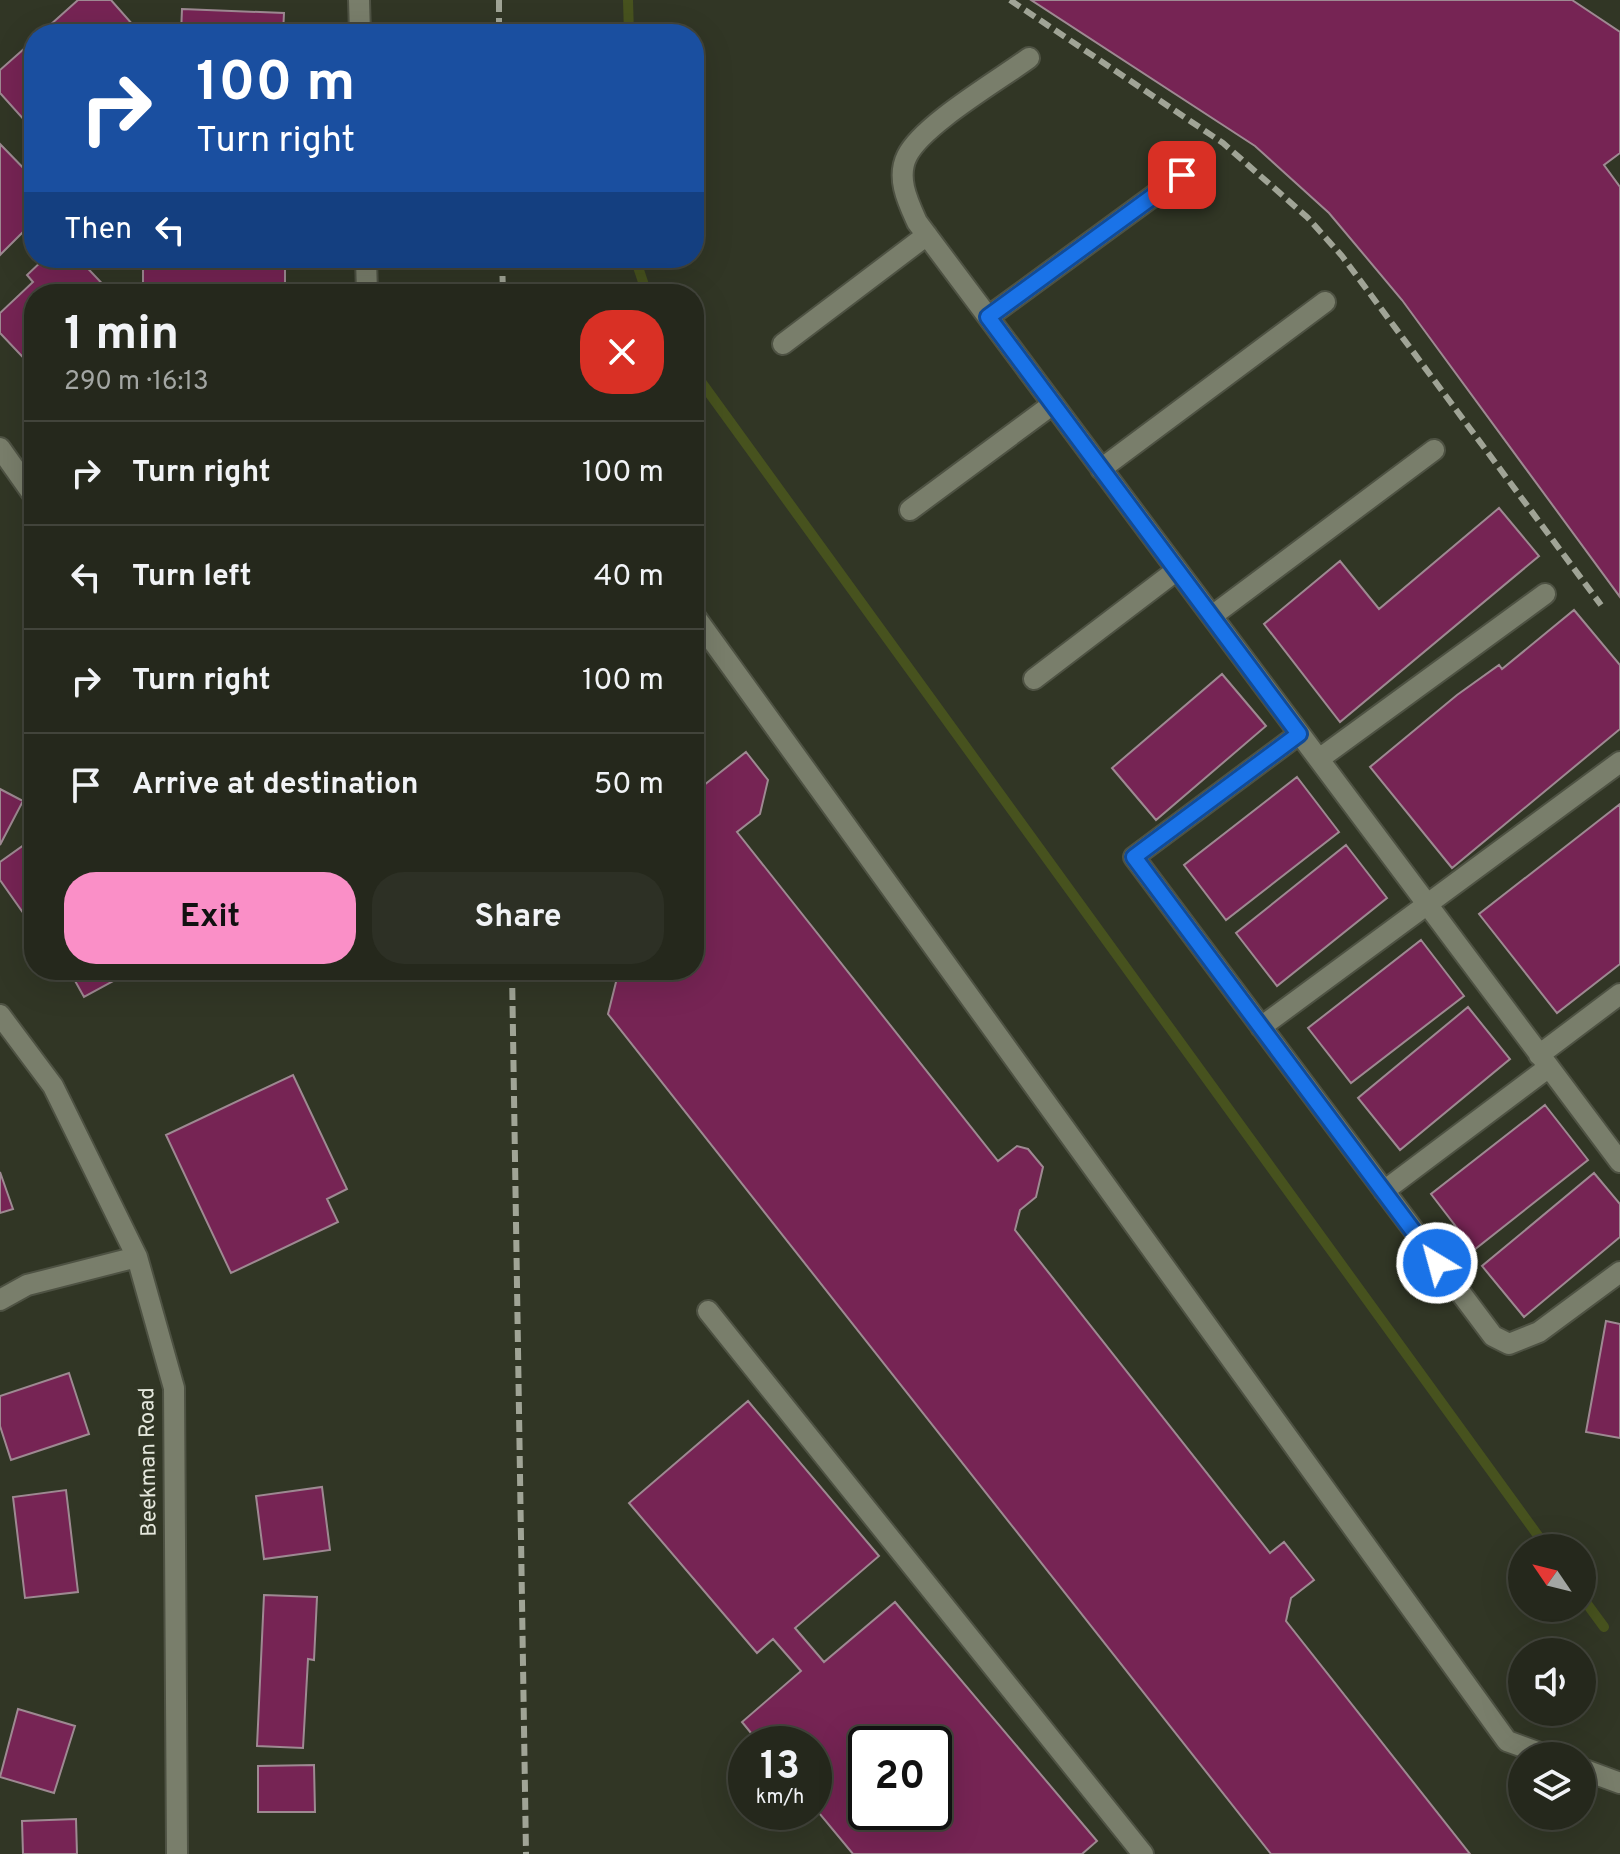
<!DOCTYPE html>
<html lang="en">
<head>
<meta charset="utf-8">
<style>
  :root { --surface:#25281c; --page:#2d3025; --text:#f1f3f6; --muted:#a3a6a3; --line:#42443b; --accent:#fa8fc7 }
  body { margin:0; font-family:Overpass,sans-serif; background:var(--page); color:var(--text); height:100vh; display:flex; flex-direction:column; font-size:30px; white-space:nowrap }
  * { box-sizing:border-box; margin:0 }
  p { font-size:26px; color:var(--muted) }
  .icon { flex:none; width:44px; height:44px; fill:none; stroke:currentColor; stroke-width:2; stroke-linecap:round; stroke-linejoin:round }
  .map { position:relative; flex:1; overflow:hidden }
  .side { position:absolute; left:24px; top:284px; width:680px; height:696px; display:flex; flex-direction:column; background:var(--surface); border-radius:32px; box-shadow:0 8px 32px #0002,0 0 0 2px var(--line) }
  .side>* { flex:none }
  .banner { position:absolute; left:24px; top:24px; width:680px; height:244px; border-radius:32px; box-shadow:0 8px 32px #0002,0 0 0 2px var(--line); background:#1a4fa0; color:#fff; overflow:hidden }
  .needle { width:52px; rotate:305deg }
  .fabs { position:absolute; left:1508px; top:1534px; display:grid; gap:16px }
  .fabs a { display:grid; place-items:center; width:88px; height:88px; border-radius:50%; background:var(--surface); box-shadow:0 8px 32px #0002,0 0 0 2px var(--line); font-size:40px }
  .speed { position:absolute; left:728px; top:1726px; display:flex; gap:16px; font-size:40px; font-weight:700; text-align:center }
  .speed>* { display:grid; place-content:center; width:104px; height:104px; border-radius:50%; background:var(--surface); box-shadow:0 8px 32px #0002,0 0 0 2px var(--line); line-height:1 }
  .speed small { font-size:20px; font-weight:400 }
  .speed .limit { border:4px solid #111; border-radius:12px; background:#fff; color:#111 }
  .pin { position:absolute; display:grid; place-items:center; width:68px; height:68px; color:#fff; margin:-34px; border-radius:16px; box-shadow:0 4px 12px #0006 }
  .me { position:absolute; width:88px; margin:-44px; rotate:323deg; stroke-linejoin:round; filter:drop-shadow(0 0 6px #0008) }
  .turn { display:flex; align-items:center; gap:28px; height:168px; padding:0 40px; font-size:36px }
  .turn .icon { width:104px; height:104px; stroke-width:2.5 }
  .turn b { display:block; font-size:56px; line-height:68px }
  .then { display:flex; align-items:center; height:76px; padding:0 40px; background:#0003; gap:16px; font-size:30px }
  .round { display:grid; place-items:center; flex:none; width:84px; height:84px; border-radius:32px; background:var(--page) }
  .headline { display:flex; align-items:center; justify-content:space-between; height:136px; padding:0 40px }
  h1 { font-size:48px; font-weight:700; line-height:60px }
  .primary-button { display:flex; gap:16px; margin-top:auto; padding:16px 40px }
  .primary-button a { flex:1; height:92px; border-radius:32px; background:var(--accent); color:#111; font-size:32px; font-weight:700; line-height:92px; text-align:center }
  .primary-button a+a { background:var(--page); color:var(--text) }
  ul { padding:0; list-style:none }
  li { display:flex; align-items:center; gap:24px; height:104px; padding:0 40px; border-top:2px solid var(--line) }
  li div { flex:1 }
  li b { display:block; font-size:30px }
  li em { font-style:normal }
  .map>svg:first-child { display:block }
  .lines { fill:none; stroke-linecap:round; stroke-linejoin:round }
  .stream { stroke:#47521e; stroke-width:10 }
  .building { fill:#762454; stroke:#9e8992; stroke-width:2; fill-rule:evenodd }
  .minor-casing { stroke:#4e5243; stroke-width:24 }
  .minor { stroke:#797e6b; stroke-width:20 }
  .rail { stroke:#a0a496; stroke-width:6; stroke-dasharray:12 6; stroke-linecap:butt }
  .route-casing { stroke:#114b97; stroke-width:20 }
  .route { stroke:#1a73e8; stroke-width:14 }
  .labels { text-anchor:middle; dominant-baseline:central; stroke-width:8; stroke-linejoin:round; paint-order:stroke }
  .street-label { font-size:22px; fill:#e4e7dc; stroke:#313625 }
</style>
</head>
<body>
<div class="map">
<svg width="1620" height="1854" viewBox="0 0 1620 1854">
  <rect width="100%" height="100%" fill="#313625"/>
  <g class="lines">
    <path class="stream" d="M 628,0 L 629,34
      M 635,258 L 647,294
      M 694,372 L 1547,1548
      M 1582,1597 L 1604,1627"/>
  </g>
  <path class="building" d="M 78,0 L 111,0 L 141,34 L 40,34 Z
    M 1031,0 L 1572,0 L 1620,32 L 1620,153 L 1604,165 L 1620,187 L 1620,597 L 1402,300 L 1329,213 L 1255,146 Z
    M 182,9 L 284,13 L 283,34 L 181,34 Z
    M 34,40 L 34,131 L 0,93 L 0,70 Z
    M 0,144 L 34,179 L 34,221 L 0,255 Z
    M 45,258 L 78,258 L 112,294 L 34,294 L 34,369 L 0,333 L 0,313 L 33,282 L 27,275 Z
    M 143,258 L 285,258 L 285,294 L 143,294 Z
    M 1499,508 L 1539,556 L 1340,722 L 1264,624 L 1340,561 L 1379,609 Z
    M 1574,610 L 1620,665 L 1620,729 L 1452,868 L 1370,767 L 1457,695 L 1499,665 L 1502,669 Z
    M 1222,674 L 1266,726 L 1156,820 L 1112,768 Z
    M 746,752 L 768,780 L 760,814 L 737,832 L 998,1161 L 1017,1146 L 1028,1149 L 1043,1167 L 1036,1197 L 1020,1210 L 1015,1230 L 1270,1553 L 1284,1542 L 1314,1580 L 1291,1598 L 1286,1621 L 1470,1854 L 1271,1854 L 608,1014 L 619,970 L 694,970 L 694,793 Z
    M 1297,777 L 1339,832 L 1226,920 L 1184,865 Z
    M 0,789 L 23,801 L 0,845 Z
    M 1620,804 L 1620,964 L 1557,1013 L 1479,914 Z
    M 31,840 L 34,844 L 31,924 L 0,880 L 0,862 Z
    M 1346,845 L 1387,898 L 1277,986 L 1236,933 Z
    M 1421,940 L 1464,996 L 1351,1083 L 1308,1028 Z
    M 69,970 L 114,970 L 119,978 L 84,997 Z
    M 1468,1007 L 1510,1059 L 1400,1150 L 1358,1098 Z
    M 293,1075 L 347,1189 L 327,1199 L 338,1222 L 231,1273 L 166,1135 Z
    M 1545,1105 L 1588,1160 L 1474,1250 L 1431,1194 Z
    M 0,1172 L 13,1209 L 0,1213 Z
    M 1594,1173 L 1620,1204 L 1620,1237 L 1524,1317 L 1482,1266 Z
    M 1606,1321 L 1620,1324 L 1620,1438 L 1586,1432 Z
    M 69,1373 L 89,1434 L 11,1460 L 0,1426 L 0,1396 Z
    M 748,1401 L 879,1556 L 795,1628 L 824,1662 L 895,1602 L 1097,1841 L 1082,1854 L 853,1854 L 814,1807 L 814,1744 L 760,1744 L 742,1722 L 801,1671 L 773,1639 L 757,1653 L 629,1503 ZM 866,1744 L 934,1744 L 934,1812 L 866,1812 Z
    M 322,1487 L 330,1550 L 264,1559 L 256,1496 Z
    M 66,1490 L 78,1592 L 25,1598 L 13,1497 Z
    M 264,1595 L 317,1597 L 314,1660 L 308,1659 L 303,1748 L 257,1746 Z
    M 18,1709 L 75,1726 L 54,1793 L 0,1777 Z
    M 314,1765 L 315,1812 L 258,1812 L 258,1766 Z
    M 76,1819 L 77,1854 L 23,1854 L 22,1821 Z"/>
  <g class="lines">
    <g class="minor-casing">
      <path id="minor" d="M 359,0 L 360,34
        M 1029,58 C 999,80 922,125 907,156 C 896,178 908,202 917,222 L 1620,1162
        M 366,258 L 367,294
        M 988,317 L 1182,175
        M 783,344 L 927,235
        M 0,448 L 34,496
        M 1101,469 L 1325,302
        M 910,510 L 1053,404
        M 694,615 L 1507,1741 L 1548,1756
        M 1212,616 L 1434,450
        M 1034,679 L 1177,570
        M 1299,734 L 1134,857 L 1493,1336 L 1509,1344 L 1539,1332 L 1620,1272
        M 1319,759 L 1545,594
        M 0,1015 L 53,1086 L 137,1257 L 174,1388 L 177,1854
        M 1261,1027 L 1620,762
        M 1539,1055 L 1620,994
        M 1384,1191 L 1549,1067
        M 0,1300 L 27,1285 L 137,1257
        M 708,1311 L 1143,1854
        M 1582,1769 L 1620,1783"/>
    </g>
    <use href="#minor" class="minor"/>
    <path class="rail" d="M 499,0 L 499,34
      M 1010,0 L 1223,143 L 1307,217 L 1342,256 L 1601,605
      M 502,258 L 503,294
      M 512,970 L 526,1854"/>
  </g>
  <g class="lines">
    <g class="route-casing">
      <path id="route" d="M 1182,175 L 988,317 L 1299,734 L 1134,857 L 1437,1263"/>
    </g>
    <use href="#route" class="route"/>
  </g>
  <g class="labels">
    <g class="street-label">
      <text transform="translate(149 1462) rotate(-91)">Beekman Road</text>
    </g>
  </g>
</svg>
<div class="fabs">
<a><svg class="needle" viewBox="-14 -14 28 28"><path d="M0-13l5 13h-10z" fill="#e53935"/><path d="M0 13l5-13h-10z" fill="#a3a6a3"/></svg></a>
<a><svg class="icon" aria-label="sound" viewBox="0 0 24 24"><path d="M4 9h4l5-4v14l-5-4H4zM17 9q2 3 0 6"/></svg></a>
<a><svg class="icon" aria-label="layers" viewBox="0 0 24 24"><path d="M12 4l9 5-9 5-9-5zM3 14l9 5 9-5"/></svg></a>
</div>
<div class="speed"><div>13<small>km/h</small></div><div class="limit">20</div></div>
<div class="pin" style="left:1182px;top:175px;background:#d93025"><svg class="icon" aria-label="arrive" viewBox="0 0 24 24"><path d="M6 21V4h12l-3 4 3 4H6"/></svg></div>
<svg class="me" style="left:1437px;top:1263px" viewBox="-20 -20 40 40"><circle r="17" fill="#1a73e8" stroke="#fff" stroke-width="3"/><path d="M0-11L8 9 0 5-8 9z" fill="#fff"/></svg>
<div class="banner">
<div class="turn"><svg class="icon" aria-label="right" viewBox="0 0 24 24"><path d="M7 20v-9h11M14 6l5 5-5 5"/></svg><div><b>100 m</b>Turn right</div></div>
<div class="then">Then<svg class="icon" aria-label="left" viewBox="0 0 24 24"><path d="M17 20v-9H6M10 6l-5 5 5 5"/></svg></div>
</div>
<section class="side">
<div class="headline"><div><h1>1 min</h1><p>290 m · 16:13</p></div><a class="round" style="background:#d93025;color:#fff"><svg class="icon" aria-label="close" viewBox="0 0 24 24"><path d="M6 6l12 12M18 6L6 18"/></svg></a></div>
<ul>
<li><svg class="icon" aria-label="right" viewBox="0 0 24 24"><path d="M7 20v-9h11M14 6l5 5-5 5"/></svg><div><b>Turn right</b></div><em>100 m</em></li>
<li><svg class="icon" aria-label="left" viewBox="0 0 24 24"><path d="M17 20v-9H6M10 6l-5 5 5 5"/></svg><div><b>Turn left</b></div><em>40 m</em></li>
<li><svg class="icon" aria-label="right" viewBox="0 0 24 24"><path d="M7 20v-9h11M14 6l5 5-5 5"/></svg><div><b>Turn right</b></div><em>100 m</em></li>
<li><svg class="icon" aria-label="arrive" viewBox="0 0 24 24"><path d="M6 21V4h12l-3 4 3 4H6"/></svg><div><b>Arrive at destination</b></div><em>50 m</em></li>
</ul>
<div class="primary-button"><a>Exit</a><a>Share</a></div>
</section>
</div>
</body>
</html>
